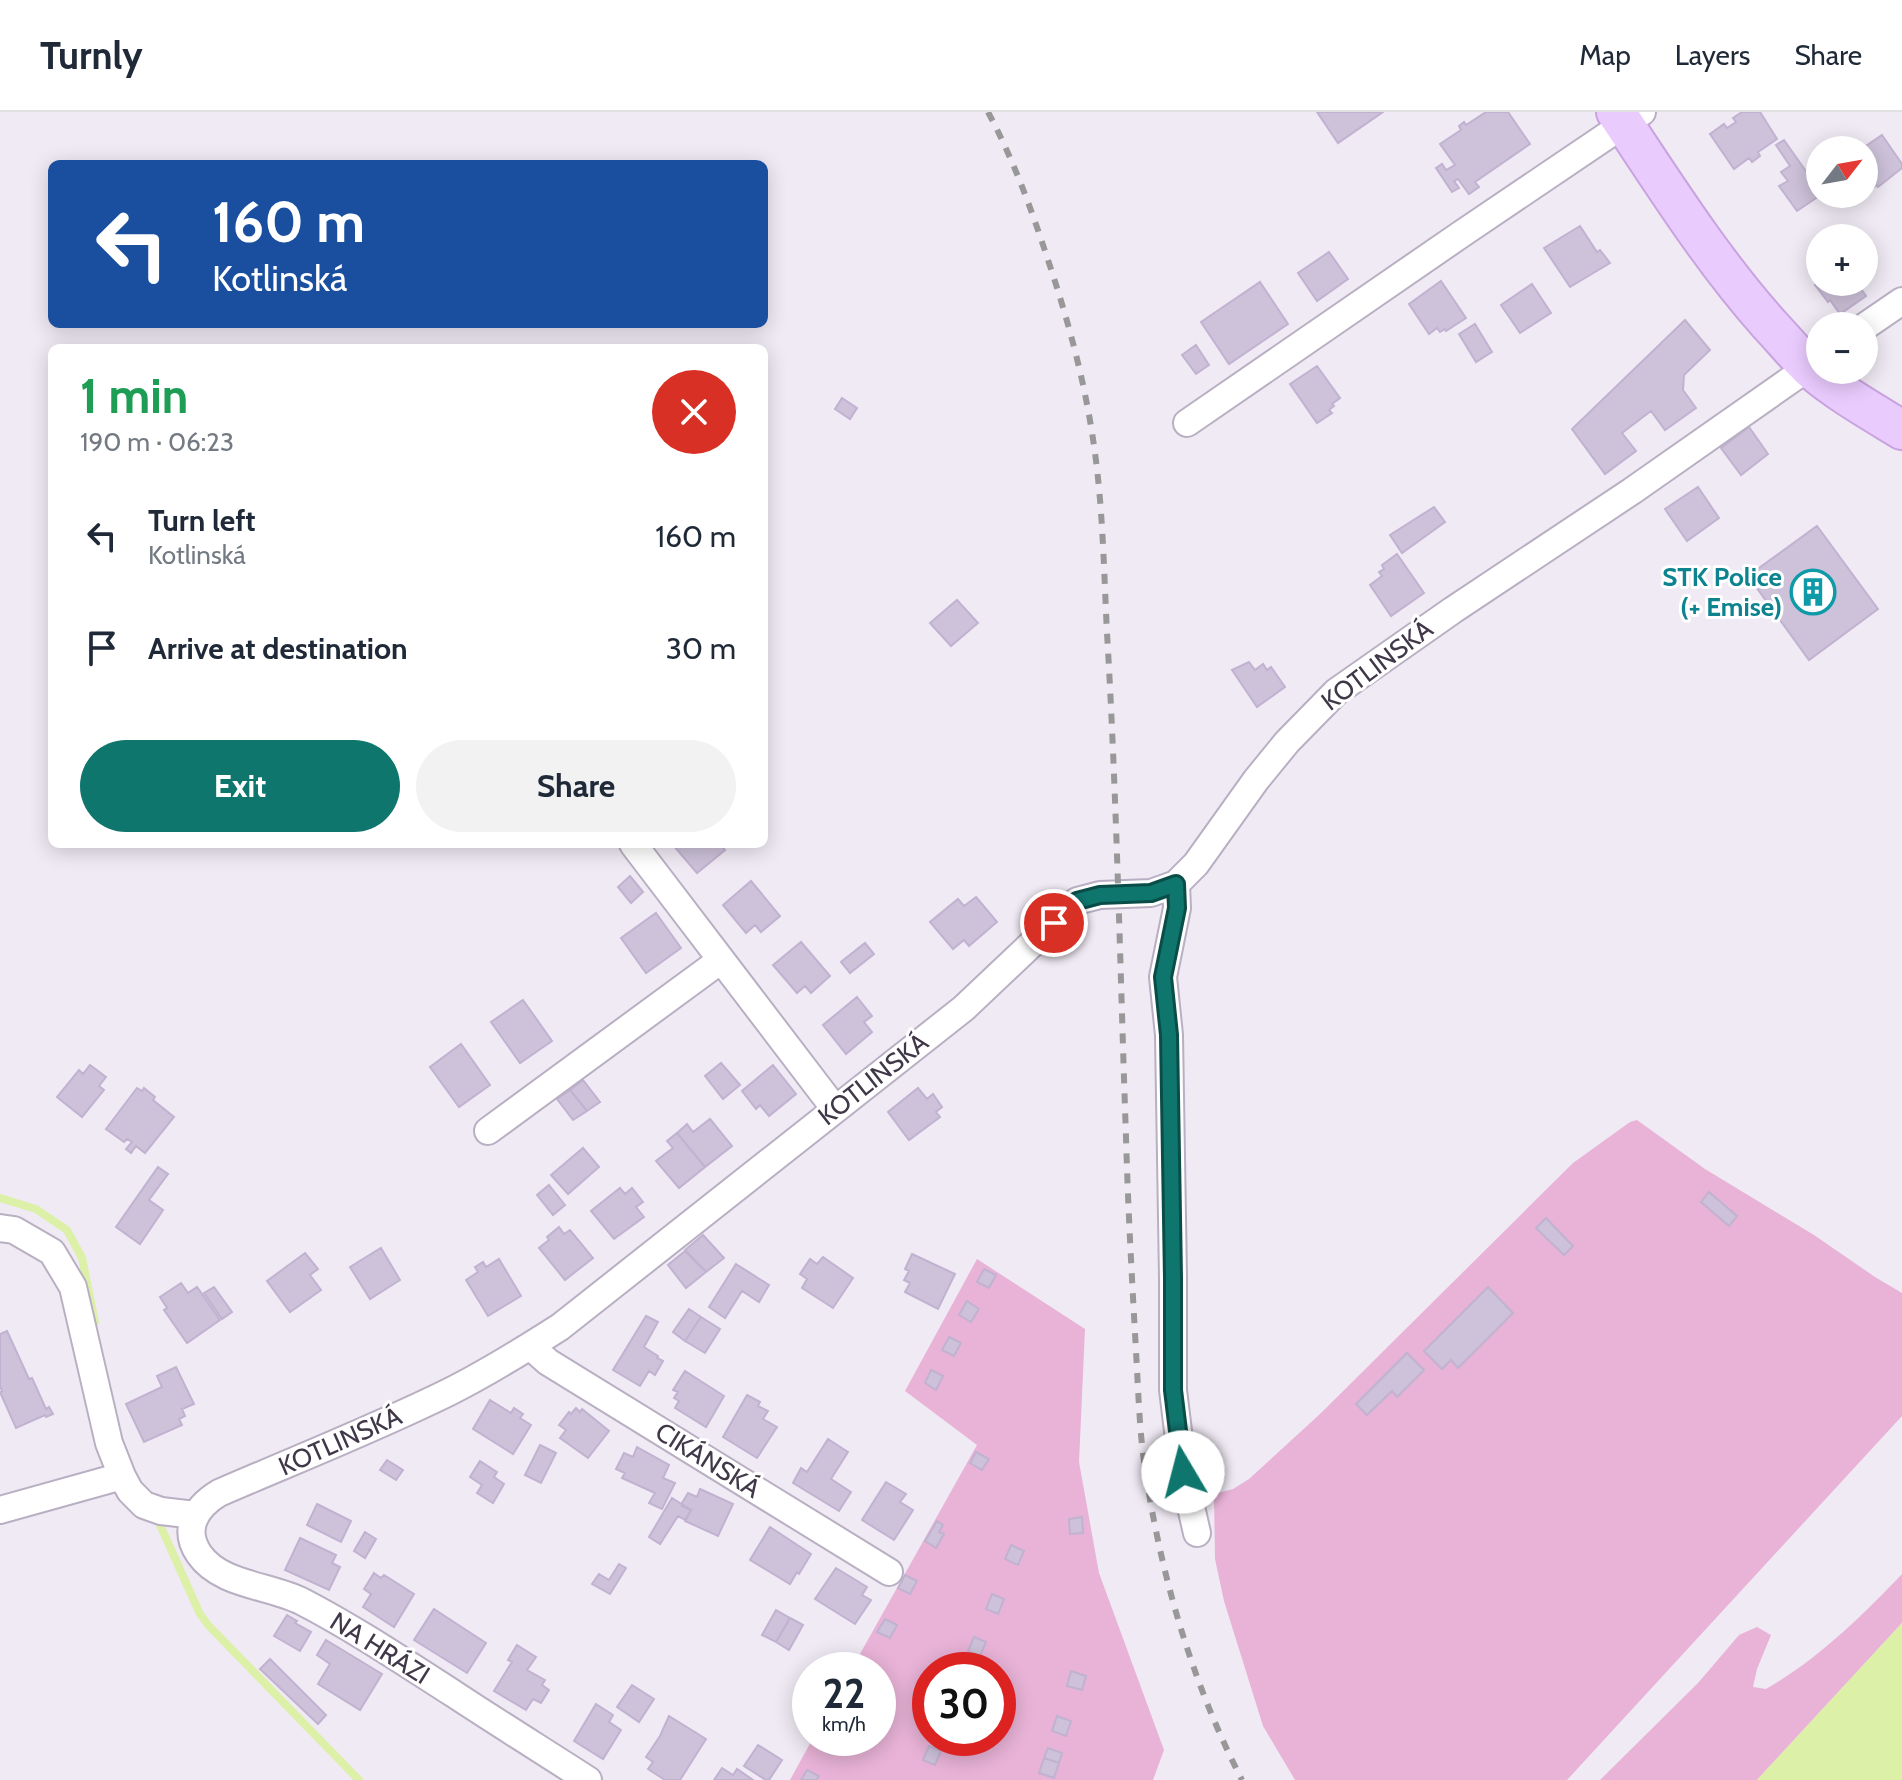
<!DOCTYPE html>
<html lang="en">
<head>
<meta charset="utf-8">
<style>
  :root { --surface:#fff; --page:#f2f2f3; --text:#1f2937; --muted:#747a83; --line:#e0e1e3; --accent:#0f766e }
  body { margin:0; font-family:Cabin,sans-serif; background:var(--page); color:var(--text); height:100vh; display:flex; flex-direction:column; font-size:30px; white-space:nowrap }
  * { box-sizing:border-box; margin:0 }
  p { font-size:26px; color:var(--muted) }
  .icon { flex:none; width:44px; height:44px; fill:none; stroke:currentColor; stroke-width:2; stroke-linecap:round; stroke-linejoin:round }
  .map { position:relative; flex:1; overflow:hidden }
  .details { position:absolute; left:48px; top:232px; width:720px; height:504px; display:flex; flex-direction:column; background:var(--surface); border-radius:12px; box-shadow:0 4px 20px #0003 }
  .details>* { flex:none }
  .guide { position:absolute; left:48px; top:48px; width:720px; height:168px; border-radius:12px; box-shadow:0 4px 20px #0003; background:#1a4fa0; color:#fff; overflow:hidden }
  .needle { width:52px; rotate:59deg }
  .buttons { position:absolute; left:1806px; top:24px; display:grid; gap:16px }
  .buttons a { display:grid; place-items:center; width:72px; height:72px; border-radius:50%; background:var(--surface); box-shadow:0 4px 20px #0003; font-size:40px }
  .speed { position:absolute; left:792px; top:1540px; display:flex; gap:16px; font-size:40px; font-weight:700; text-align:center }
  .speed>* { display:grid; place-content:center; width:104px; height:104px; border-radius:50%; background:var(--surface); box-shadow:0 4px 20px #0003; line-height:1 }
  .speed small { font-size:20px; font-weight:400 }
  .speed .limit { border:12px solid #d22; background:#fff; color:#111 }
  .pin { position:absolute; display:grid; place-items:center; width:68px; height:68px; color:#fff; margin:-34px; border:4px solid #fff; border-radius:50%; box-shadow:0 2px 8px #0007 }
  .me { position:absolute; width:88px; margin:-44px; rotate:352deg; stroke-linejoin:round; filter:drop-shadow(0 0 6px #0008) }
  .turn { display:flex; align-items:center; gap:28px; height:168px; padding:0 32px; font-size:36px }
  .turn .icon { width:104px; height:104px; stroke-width:2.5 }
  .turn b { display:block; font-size:56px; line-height:68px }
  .round { display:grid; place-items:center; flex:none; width:84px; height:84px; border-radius:42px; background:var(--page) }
  .head { display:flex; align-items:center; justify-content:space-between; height:136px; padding:0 32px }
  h1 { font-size:48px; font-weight:800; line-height:60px; color:#1e9e55 }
  .cta { display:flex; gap:16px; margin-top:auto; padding:16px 32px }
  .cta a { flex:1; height:92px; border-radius:48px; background:var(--accent); color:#fff; font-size:32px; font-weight:800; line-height:92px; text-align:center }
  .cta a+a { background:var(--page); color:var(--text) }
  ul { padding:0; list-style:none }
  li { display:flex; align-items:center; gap:24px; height:112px; padding:0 32px }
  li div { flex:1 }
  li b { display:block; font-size:30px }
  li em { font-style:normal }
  header { display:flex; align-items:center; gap:48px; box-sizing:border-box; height:112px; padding:0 40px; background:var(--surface); border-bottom:2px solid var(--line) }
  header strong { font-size:38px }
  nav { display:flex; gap:44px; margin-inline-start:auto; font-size:28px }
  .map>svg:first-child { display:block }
  .green { fill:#e8b3d7; fill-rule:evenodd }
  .water { fill:#dcf0a8 }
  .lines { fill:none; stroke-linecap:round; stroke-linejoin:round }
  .stream { stroke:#dcf0a8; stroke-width:8 }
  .building { fill:#cdc2d9; stroke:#c1b2d1; stroke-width:2 }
  .minor-casing { stroke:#b9afc3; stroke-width:30 }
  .secondary-casing { stroke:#c8a3df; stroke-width:42 }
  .minor { stroke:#fff; stroke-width:26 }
  .secondary { stroke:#eacbfe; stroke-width:38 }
  .rail { stroke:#989898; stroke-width:6; stroke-dasharray:10 10; stroke-linecap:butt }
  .route-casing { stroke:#0a4d48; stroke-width:20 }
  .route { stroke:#0f766e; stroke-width:14 }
  .labels { text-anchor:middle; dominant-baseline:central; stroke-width:6; stroke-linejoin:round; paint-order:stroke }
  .culture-label { font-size:26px; font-weight:bold; fill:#0d838f; stroke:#fff; text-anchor:end }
  .street-label { font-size:26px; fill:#403848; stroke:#fff }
</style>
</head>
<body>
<header>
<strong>Turnly</strong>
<nav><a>Map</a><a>Layers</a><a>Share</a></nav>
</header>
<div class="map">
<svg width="1902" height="1668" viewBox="0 0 1902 1668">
  <rect width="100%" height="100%" fill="#f0eaf4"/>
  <path class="green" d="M 1637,1008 L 1705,1057 L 1814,1123 L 1875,1165 L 1902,1181 L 1902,1304 L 1567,1668 L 1295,1668 L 1263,1614 L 1224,1489 L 1215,1447 L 1214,1382 L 1233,1377 L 1249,1367 L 1320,1302 L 1573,1051 L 1630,1010 Z
    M 977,1147 L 1085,1217 L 1079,1350 L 1099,1461 L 1164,1638 L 1153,1668 L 790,1668 L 813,1626 L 878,1626 L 878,1558 L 851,1558 L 977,1333 L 905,1279 ZM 930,1558 L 998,1558 L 998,1626 L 930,1626 Z
    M 1902,1462 L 1902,1511 L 1757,1668 L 1600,1668 L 1698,1571 L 1739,1523 L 1757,1515 L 1771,1523 L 1757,1557 L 1753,1575 L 1766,1577 C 1817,1548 1861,1505 1902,1462 Z"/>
  <path class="water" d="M 1902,1511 L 1902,1668 L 1757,1668 Z"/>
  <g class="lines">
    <path class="stream" d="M 0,1086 L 36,1097 L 67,1118 L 82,1146 L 95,1210
      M 156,1404 L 200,1502 L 208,1513 L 359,1668"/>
  </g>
  <path class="building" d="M 1317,0 L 1383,0 L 1338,31 Z
    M 1486,0 L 1508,0 L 1530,32 L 1475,70 L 1479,75 L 1469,82 L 1458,67 L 1454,69 L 1459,76 L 1452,80 L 1436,56 L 1442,52 L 1446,58 L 1455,53 L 1440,32 L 1461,18 L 1459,14 L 1464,10 L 1466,13 Z
    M 1742,0 L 1760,0 L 1777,27 L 1758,40 L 1760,44 L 1752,50 L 1749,46 L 1734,57 L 1710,22 L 1724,12 L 1727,16 L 1736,10 L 1733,6 Z
    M 1882,23 L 1902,52 L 1902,56 L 1878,75 L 1877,73 L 1864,82 L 1864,38 L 1860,38 Z
    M 1784,28 L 1822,82 L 1797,99 L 1779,74 L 1788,69 L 1781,60 L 1790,54 L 1776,33 Z
    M 1580,114 L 1597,140 L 1600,138 L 1610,151 L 1570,175 L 1544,136 Z
    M 1329,140 L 1348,167 L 1317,189 L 1298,161 Z
    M 1441,169 L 1466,206 L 1446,219 L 1445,217 L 1440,220 L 1437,216 L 1429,222 L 1409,192 Z
    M 1820,169 L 1856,170 L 1866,184 L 1840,202 L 1830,188 L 1828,190 L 1815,173 Z
    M 1260,170 L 1288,212 L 1229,252 L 1201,210 Z
    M 1532,172 L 1551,201 L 1520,221 L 1501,193 Z
    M 1685,208 L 1710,238 L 1684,263 L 1683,278 L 1696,296 L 1665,318 L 1651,299 L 1622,321 L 1636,339 L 1605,362 L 1572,317 Z
    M 1475,212 L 1492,240 L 1476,250 L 1459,222 Z
    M 1196,233 L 1209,253 L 1196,262 L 1182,243 Z
    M 1317,254 L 1340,286 L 1332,292 L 1334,294 L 1329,298 L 1332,301 L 1317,311 L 1290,272 Z
    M 842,286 L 857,296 L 850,307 L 835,297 Z
    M 1749,315 L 1768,342 L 1741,363 L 1721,336 Z
    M 1698,375 L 1719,406 L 1687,429 L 1665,397 Z
    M 1434,395 L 1445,410 L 1402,441 L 1390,423 Z
    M 1817,414 L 1878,497 L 1809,548 L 1748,464 Z
    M 1397,442 L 1424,481 L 1391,504 L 1370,473 L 1382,464 L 1379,460 L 1384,457 L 1382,453 Z
    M 957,488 L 978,511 L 951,534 L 930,511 Z
    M 1249,550 L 1255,558 L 1263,552 L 1267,558 L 1271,555 L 1285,575 L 1257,595 L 1232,558 Z
    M 675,732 L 720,732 L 725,738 L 697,761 L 673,733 Z
    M 630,764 L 643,780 L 631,791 L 618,775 Z
    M 751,769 L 780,804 L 761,820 L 755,813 L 746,821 L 723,793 Z
    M 976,785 L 997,810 L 969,834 L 964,828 L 953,837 L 930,810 L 958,787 L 964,794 Z
    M 656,801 L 681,836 L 646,861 L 621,826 Z
    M 801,830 L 830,864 L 811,881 L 805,874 L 797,881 L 773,853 Z
    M 865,831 L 874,842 L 850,861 L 841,850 Z
    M 857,885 L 872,904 L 864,910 L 872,920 L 846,942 L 823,913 Z
    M 523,888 L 552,929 L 520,951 L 491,910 Z
    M 461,932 L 490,973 L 459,995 L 430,955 Z
    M 721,951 L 740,973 L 723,987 L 705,964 Z
    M 90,953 L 106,965 L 99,974 L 104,978 L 82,1005 L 57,985 L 79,958 L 83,962 Z
    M 773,953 L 796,982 L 769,1004 L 760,993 L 756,997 L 742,979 Z
    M 583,968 L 600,990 L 587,999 L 570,978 Z
    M 137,976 L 142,979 L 144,976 L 155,985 L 153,988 L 174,1005 L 145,1041 L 136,1034 L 131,1041 L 126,1037 L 132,1030 L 127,1027 L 124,1030 L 106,1017 Z
    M 918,976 L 927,987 L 933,982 L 942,995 L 936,1000 L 940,1005 L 909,1028 L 888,1000 Z
    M 570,978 L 587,999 L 573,1008 L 557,987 Z
    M 710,1007 L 732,1034 L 705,1055 L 677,1021 L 687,1012 L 693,1020 Z
    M 677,1021 L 705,1055 L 679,1076 L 656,1049 L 673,1036 L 667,1029 Z
    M 583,1036 L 599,1055 L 568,1082 L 551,1063 Z
    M 158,1055 L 168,1062 L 149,1088 L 163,1098 L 140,1132 L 116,1115 Z
    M 549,1073 L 565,1093 L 553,1103 L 537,1083 Z
    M 620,1076 L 625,1082 L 632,1076 L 643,1090 L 636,1095 L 644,1105 L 614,1127 L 591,1099 Z
    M 1709,1080 L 1737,1104 L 1729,1114 L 1701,1090 Z
    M 1546,1106 L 1573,1134 L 1564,1143 L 1536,1116 Z
    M 559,1115 L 564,1122 L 570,1118 L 593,1146 L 565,1168 L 539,1136 L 549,1128 L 547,1125 Z
    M 703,1123 L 724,1146 L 706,1160 L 685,1138 Z
    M 381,1136 L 400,1168 L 370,1187 L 350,1155 Z
    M 685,1139 L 706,1160 L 686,1176 L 668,1153 Z
    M 305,1141 L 318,1157 L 310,1163 L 321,1178 L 290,1200 L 267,1169 Z
    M 912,1142 L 955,1162 L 938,1197 L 905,1180 L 910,1171 L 904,1168 L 909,1159 L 905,1157 Z
    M 823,1145 L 853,1166 L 833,1196 L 802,1176 L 807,1167 L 800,1162 L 810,1147 L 817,1152 Z
    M 499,1147 L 521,1184 L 488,1204 L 466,1168 L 478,1160 L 475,1155 L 483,1150 L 486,1155 Z
    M 736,1152 L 769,1173 L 759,1190 L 742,1179 L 725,1206 L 709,1195 Z
    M 984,1157 L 996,1163 L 989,1176 L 977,1170 Z
    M 181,1171 L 188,1181 L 197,1175 L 220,1208 L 187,1231 L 164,1198 L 167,1196 L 160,1185 Z
    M 214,1175 L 232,1200 L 222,1207 L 204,1181 Z
    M 1488,1175 L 1513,1201 L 1458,1256 L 1451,1248 L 1442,1257 L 1424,1239 Z
    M 967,1189 L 979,1197 L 971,1210 L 959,1203 Z
    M 689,1197 L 701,1205 L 685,1229 L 673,1220 Z
    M 646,1204 L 658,1210 L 644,1235 L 658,1244 L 657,1246 L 663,1249 L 655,1263 L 649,1259 L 640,1274 L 613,1258 Z
    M 701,1205 L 720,1217 L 705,1241 L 685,1229 Z
    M 7,1219 L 29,1267 L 32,1266 L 46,1297 L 49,1295 L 53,1302 L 46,1305 L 45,1303 L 16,1316 L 0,1280 L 2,1279 L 0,1274 L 0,1222 Z
    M 949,1225 L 961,1231 L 954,1244 L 942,1238 Z
    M 1407,1241 L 1424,1258 L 1397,1285 L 1392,1279 L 1367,1303 L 1356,1292 Z
    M 176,1255 L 194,1292 L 182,1297 L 185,1304 L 179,1307 L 182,1313 L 144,1330 L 126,1292 L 162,1275 L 157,1264 Z
    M 931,1258 L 943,1264 L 936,1278 L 925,1271 Z
    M 685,1259 L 724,1284 L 706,1315 L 675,1296 L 679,1289 L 674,1286 L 678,1280 L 673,1278 Z
    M 747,1283 L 760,1290 L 758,1294 L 768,1299 L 763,1307 L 777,1315 L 757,1346 L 723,1325 Z
    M 490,1288 L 511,1301 L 514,1296 L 523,1302 L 520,1306 L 531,1313 L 513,1342 L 473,1317 Z
    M 576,1296 L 580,1300 L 582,1297 L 609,1319 L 588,1346 L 560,1326 L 566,1318 L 559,1313 L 569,1300 L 571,1302 Z
    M 828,1327 L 848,1340 L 831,1367 L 851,1380 L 839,1399 L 793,1371 L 801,1356 L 807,1360 Z
    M 540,1333 L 556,1341 L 541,1371 L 525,1363 Z
    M 637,1335 L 669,1353 L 663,1366 L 675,1371 L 662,1397 L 649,1391 L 655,1381 L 622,1366 L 625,1361 L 616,1357 L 624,1341 L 633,1345 Z
    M 976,1340 L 989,1347 L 982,1358 L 970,1351 Z
    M 387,1348 L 403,1358 L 396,1368 L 380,1358 Z
    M 480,1349 L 497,1360 L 494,1365 L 504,1372 L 493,1391 L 477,1381 L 482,1373 L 470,1365 Z
    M 886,1370 L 906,1382 L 900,1390 L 913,1398 L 894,1428 L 862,1408 Z
    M 700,1377 L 733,1392 L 718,1424 L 685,1409 L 691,1398 L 682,1394 L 682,1391 L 688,1381 L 697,1385 Z
    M 672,1386 L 691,1398 L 685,1408 L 678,1404 L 660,1432 L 649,1425 Z
    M 317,1392 L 351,1409 L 341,1430 L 307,1413 Z
    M 1082,1405 L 1083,1421 L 1070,1422 L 1069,1407 Z
    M 937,1409 L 943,1413 L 939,1420 L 944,1422 L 936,1436 L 925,1429 Z
    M 770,1415 L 811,1442 L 799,1462 L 797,1460 L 790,1472 L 750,1448 Z
    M 365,1420 L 376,1427 L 365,1446 L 354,1439 Z
    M 300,1426 L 336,1443 L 332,1451 L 340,1455 L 329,1478 L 285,1458 Z
    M 1011,1433 L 1024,1439 L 1018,1453 L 1005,1447 Z
    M 619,1452 L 626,1456 L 610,1482 L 592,1472 L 599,1462 L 609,1468 Z
    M 836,1456 L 867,1475 L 862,1483 L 871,1488 L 855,1512 L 815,1487 Z
    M 374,1461 L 381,1466 L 384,1463 L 414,1482 L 394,1515 L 363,1495 L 371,1482 L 364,1477 Z
    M 905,1463 L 917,1469 L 910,1482 L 898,1476 Z
    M 992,1482 L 1004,1487 L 998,1502 L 986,1497 Z
    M 434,1497 L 486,1531 L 467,1561 L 414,1528 Z
    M 776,1498 L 790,1506 L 776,1530 L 762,1523 Z
    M 287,1503 L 297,1509 L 295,1511 L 311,1520 L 300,1539 L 274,1524 Z
    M 790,1506 L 803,1513 L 789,1538 L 776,1530 Z
    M 885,1507 L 897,1513 L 890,1526 L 877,1520 Z
    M 974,1525 L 986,1530 L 980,1544 L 968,1539 Z
    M 326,1528 L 382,1562 L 360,1598 L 318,1572 L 330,1552 L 317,1543 Z
    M 517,1533 L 536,1545 L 527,1558 L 545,1568 L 542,1573 L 549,1578 L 541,1591 L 533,1587 L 526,1598 L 494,1579 L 512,1550 L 508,1548 Z
    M 270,1547 L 326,1603 L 318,1612 L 260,1557 Z
    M 864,1548 L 877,1554 L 875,1558 L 859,1558 Z
    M 1071,1559 L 1086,1564 L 1082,1578 L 1067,1574 Z
    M 632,1573 L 654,1587 L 639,1610 L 617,1595 Z
    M 596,1592 L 613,1603 L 609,1610 L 621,1618 L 603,1647 L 574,1629 Z
    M 669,1604 L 706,1627 L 680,1668 L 665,1668 L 648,1657 L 653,1650 L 646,1645 L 660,1624 Z
    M 1057,1604 L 1071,1609 L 1066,1624 L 1052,1619 Z
    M 823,1626 L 832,1626 L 837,1629 L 830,1642 L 818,1636 Z
    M 758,1633 L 782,1648 L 769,1668 L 766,1668 L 744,1654 Z
    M 929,1634 L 941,1639 L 935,1653 L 923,1648 Z
    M 1048,1636 L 1062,1641 L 1059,1651 L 1044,1646 Z
    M 1044,1646 L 1059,1651 L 1054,1666 L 1039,1661 Z
    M 722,1656 L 733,1663 L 737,1657 L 753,1668 L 714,1668 Z
    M 807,1658 L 819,1664 L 816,1668 L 801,1668 Z"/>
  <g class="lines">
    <g class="minor-casing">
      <path id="minor" d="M 1864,215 L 1902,189
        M 1187,311 L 1460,123 L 1642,0
        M 633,732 L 835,997
        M 1176,772 L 1177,796 L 1163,865 L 1169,923 L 1173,1166 L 1173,1278 L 1183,1360 L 1197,1421
        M 488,1019 L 721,848
        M 0,1116 L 14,1118 L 52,1140 L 73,1175 L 109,1331 L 122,1364 L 130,1379 L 144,1393 L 161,1399 L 195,1403
        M 530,1234 L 548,1250 L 889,1460
        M 0,1398 L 122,1364
        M 588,1668 C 543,1639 498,1611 454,1582 C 404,1550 355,1517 303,1490 C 271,1473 221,1474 199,1442 C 182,1417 196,1395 219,1381 C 295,1348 374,1317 449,1280 C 487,1261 524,1238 560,1215 L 964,896 L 1077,789 L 1100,783 L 1151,781 L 1176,772 L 1196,752 L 1256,668 L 1287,630 L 1336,580 L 1453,498 L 1632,379 L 1799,262 L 1820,250"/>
    </g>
    <g class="secondary-casing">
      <path id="secondary" d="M 1616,0 C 1664,72 1711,147 1769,212 C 1783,227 1796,243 1811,257 C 1839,281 1871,299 1902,318"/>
    </g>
    <use href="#minor" class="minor"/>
    <use href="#secondary" class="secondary"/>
    <path class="rail" d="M 988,0 C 1012,45 1030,93 1046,142 C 1068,207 1086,273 1095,341 C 1103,400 1104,461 1107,521 C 1117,689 1120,857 1126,1025 C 1128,1097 1132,1168 1136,1239 C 1138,1273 1139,1308 1143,1342 C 1158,1454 1190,1567 1242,1668"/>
  </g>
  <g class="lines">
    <g class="route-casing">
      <path id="route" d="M 1054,811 L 1077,789 L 1100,783 L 1151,781 L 1176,772 L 1177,796 L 1163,865 L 1169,923 L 1173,1166 L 1173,1278 L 1183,1360"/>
    </g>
    <use href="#route" class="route"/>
  </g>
  <defs>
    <g id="building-ring" transform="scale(2.3)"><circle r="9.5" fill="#fff" stroke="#0f9aa8" stroke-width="1.5"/><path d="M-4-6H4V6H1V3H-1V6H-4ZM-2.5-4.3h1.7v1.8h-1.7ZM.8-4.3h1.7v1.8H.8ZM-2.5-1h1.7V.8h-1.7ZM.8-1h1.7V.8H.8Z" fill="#0f9aa8"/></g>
  </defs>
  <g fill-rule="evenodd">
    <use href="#building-ring" x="1813" y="480"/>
  </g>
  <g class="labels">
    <g class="culture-label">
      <text x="1782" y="465">STK Police<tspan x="1782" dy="30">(+ Emise)</tspan></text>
    </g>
    <g class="street-label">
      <text transform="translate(1377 553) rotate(-37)">KOTLINSKÁ</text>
      <text transform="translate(873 967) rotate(-38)">KOTLINSKÁ</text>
      <text transform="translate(340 1329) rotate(-24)">KOTLINSKÁ</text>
      <text transform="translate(708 1348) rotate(32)">CIKÁNSKÁ</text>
      <text transform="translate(380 1536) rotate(32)">NA HRÁZI</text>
    </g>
  </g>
</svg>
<div class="buttons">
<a><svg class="needle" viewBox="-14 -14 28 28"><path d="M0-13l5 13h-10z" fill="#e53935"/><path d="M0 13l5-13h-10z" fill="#747a83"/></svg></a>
<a>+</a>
<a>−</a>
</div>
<div class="speed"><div>22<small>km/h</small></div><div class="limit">30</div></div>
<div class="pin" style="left:1054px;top:811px;background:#d93025"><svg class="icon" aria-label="arrive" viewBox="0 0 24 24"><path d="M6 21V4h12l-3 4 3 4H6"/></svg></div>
<svg class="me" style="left:1183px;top:1360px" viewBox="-20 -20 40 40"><circle r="19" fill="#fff"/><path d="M0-13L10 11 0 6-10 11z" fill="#0f766e"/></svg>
<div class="guide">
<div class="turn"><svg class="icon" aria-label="left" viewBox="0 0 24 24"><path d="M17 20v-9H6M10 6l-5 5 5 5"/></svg><div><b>160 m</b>Kotlinská</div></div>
</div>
<section class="details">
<div class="head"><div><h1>1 min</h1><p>190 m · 06:23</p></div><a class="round" style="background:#d93025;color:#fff"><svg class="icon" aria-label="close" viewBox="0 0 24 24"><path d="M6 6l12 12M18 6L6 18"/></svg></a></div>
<ul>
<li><svg class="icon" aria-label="left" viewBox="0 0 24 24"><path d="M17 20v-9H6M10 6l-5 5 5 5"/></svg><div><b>Turn left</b><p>Kotlinská</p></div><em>160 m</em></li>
<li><svg class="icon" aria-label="arrive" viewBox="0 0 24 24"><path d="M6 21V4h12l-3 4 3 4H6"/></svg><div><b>Arrive at destination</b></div><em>30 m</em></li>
</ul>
<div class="cta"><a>Exit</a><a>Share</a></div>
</section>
</div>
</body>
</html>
